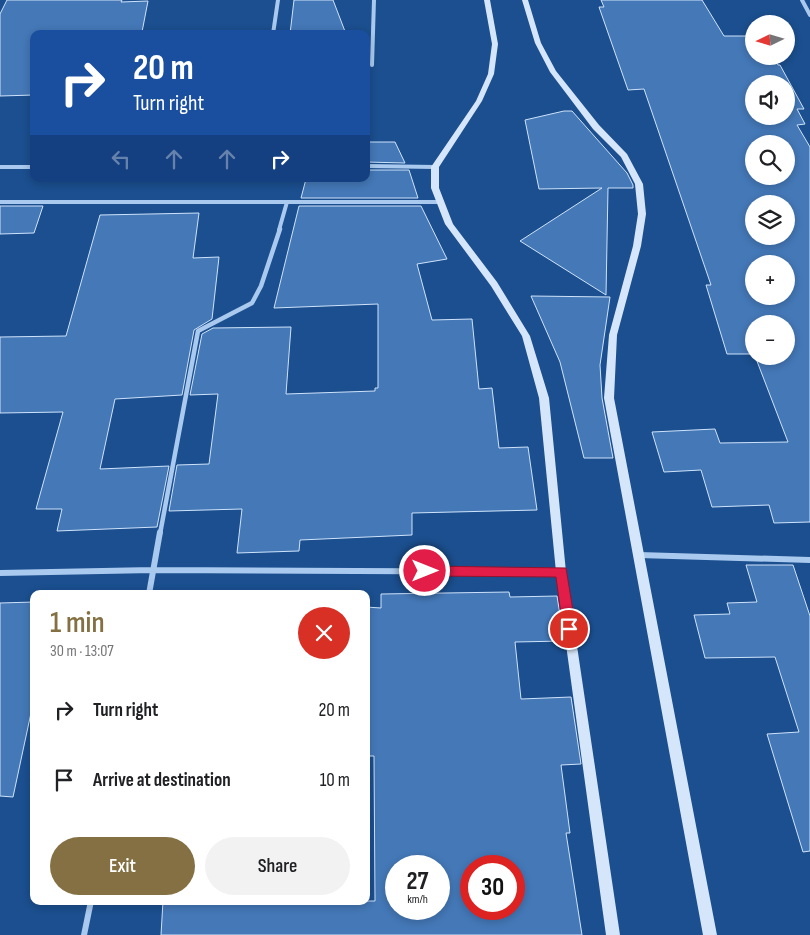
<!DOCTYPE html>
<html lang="en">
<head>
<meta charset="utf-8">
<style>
  :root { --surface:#fff; --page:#f2f2f2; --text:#202124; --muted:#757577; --accent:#847042 }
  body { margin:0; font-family:"Sofia Sans Condensed",sans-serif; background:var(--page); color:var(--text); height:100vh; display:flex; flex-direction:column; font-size:19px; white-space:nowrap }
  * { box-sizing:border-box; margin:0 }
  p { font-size:16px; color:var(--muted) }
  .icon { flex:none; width:28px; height:28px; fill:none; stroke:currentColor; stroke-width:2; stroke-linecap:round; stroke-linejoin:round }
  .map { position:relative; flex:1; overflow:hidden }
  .sheet { position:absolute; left:30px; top:590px; width:340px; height:315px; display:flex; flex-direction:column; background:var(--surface); border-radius:10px; box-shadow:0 2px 8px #0003 }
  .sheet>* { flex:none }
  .top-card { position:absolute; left:30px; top:30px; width:340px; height:152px; border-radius:10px; box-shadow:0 2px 8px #0003; background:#1a4fa0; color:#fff; overflow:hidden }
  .needle { width:32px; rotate:265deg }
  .tools { position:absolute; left:745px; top:15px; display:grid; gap:10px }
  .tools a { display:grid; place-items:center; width:50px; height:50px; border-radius:50%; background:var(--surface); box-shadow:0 2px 8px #0003; font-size:25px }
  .speed { position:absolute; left:385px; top:855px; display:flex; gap:10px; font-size:25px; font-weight:700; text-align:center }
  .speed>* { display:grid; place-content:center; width:65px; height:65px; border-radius:50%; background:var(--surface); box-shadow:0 2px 8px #0003; line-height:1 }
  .speed small { font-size:12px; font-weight:400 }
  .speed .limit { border:8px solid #d22; background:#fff; color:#111 }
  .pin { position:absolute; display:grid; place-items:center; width:42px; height:42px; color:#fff; margin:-21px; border:2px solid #fff; border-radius:50%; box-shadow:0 1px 5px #0007 }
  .me { position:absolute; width:55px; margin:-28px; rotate:90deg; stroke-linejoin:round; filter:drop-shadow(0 0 4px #0008) }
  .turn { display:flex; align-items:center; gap:18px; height:105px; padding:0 20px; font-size:22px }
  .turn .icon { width:65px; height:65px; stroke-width:2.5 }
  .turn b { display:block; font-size:35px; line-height:42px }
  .lanes { display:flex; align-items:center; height:48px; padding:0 20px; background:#0003; justify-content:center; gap:25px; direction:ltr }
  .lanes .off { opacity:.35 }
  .round { display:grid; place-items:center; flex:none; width:52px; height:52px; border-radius:26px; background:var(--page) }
  .headline { display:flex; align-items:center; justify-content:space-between; height:85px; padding:0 20px }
  h1 { font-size:30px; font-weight:600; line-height:38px; color:var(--accent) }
  .button { display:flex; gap:10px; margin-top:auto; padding:10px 20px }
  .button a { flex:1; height:58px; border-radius:30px; background:var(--accent); color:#fff; font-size:20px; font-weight:600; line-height:58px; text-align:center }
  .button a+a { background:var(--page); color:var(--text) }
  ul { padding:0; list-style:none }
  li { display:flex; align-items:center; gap:15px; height:70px; padding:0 20px }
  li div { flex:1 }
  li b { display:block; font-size:19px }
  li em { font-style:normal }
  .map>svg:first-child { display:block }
  .building { fill:#4478b7; stroke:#cfe3fa; fill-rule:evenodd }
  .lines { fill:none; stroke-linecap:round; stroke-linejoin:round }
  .street-far2 { stroke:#a9c9ee; stroke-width:4 }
  .street-far1 { stroke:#a9c9ee; stroke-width:4.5 }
  .street { stroke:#a9c9ee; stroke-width:6 }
  .secondary { fill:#d6e6fa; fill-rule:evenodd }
  .route { fill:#e11d48; stroke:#92132f }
</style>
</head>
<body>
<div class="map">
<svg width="810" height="935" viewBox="0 0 810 935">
  <rect width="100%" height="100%" fill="#1b4f8f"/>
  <path class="building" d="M 7,0 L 122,0 L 121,2 L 148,1 L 142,32 L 34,34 L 34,95 L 0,96 L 0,14 Z
    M 294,0 L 333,0 L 346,34 L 290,34 Z
    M 601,0 L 702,0 L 724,36 L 754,36 L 754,56 L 773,56 L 778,65 L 780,65 L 804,109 L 797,109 L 805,124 L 797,125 L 810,147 L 810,522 L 774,523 L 769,505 L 712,507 L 701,470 L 664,472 L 652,432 L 715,429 L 720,443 L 788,442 L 755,356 L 786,356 L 786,324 L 754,324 L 754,354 L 727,354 L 706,285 L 711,285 L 644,89 L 628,90 L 599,7 L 604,7 ZM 754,84 L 786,84 L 786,116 L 754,116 ZM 754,144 L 786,144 L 786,176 L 754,176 ZM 754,204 L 786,204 L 786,236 L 754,236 ZM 754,264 L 786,264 L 786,296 L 754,296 Z
    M 564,111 L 572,111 L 627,173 L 633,185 L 633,188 L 608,188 L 606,295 L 520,241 L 602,188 L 539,189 L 525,120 Z
    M 366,142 L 395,142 L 405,163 L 366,162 Z
    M 366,170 L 409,170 L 418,198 L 301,198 L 306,179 L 366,179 Z
    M 0,206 L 43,206 L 34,233 L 0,234 Z
    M 299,206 L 421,206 L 447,259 L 417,264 L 432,320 L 472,319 L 479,389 L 492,388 L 499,448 L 528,447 L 537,510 L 412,513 L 412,535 L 300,540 L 299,551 L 237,553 L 242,509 L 169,511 L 177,465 L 209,464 L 218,394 L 190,395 L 202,334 L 213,328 L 291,327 L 286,394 L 375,391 L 375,388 L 378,388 L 378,304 L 274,308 Z
    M 199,213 L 193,258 L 219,257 L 212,319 L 194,330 L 182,395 L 115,399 L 100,469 L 169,466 L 157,527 L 57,531 L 62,509 L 36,509 L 63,412 L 0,413 L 0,337 L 66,336 L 100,215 Z
    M 531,296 L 610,297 L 600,365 L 602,398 L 613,458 L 584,458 L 560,362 Z
    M 746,565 L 793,565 L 810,616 L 810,851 L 803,852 L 767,734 L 799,732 L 775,657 L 705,658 L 694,615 L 730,614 L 727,603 L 757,602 Z
    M 509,592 L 510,597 L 557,596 L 564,641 L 515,642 L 521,699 L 571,697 L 581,764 L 561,765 L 570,833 L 566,833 L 582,935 L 161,935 L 163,901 L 375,901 L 374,756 L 366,756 L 366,607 L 381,608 L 381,594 ZM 396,866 L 439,866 L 439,909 L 396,909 ZM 471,866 L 514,866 L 514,909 L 471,909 Z
    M 34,602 L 34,699 L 13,797 L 0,796 L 0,603 Z"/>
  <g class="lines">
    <path class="street-far2" d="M 802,0 L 810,15
      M 273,34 L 278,0
      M 372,65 L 374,0
      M 366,166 L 435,167
      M 0,167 L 34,167
      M 0,202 L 440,202
      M 279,230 L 287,202"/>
    <path class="street-far1" d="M 160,534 L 198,331 L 252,303 L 261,286 L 280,229"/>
    <path class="street" d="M 639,555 L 810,560
      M 0,573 L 153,570 L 561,572
      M 149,594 L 160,532
      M 84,935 L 91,901"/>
    <path class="secondary" d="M 484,0 L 490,0 L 498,44 L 494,74 L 482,101 L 439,167 L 439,188 L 453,224 L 497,282 L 530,336 L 549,398 L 566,572 L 620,935 L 606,935 L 556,572 L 539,398 L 522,336 L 491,286 L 445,224 L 431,188 L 431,167 L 476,101 L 488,74 L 492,44 Z
      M 522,0 L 528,0 L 541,43 L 556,71 L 599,125 L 627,154 L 643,184 L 646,214 L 641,246 L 617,335 L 614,398 L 717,935 L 703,935 L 604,398 L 609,335 L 633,246 L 638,214 L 635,184 L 621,157 L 593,129 L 550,72 L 535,43 Z"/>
  </g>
  <path class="route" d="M 425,566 L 566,568 L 576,629 L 574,633 L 569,635 L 565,633 L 563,629 L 556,577 L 425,576 L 419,571 Z"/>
</svg>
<div class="tools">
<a><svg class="needle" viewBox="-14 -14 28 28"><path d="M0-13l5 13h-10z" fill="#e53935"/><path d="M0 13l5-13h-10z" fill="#757577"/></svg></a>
<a><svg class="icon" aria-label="sound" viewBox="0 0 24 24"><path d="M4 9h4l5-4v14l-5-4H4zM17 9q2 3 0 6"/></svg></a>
<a><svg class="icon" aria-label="search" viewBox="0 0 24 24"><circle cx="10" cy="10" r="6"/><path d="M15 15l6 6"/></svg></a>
<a><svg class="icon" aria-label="layers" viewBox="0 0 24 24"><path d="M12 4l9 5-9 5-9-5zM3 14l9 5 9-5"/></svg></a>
<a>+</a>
<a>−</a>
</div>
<div class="speed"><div>27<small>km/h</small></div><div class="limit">30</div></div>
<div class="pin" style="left:569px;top:629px;background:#d93025"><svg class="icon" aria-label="arrive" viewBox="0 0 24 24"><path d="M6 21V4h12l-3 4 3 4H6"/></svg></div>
<svg class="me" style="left:425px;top:571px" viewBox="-20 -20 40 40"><circle r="17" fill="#e11d48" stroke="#fff" stroke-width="3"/><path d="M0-11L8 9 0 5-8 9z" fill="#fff"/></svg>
<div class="top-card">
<div class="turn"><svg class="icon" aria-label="right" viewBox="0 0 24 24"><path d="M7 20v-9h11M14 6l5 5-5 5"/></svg><div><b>20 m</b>Turn right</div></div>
<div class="lanes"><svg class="icon off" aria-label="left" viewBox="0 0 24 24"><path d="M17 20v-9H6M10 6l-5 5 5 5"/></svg><svg class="icon off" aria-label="ahead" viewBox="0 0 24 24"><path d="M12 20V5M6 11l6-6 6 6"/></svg><svg class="icon off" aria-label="ahead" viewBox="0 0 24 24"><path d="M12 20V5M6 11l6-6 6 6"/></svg><svg class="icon" aria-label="right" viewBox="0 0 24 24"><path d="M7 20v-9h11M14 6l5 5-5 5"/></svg></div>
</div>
<section class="sheet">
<div class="headline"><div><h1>1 min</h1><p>30 m · 13:07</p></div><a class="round" style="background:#d93025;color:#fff"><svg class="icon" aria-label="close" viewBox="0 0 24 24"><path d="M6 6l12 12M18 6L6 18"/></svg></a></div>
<ul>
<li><svg class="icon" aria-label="right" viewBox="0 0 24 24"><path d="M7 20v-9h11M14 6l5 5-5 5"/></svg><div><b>Turn right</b></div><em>20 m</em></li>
<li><svg class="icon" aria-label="arrive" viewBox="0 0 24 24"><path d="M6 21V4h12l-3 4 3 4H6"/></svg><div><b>Arrive at destination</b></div><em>10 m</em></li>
</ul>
<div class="button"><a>Exit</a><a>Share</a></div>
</section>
</div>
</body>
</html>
